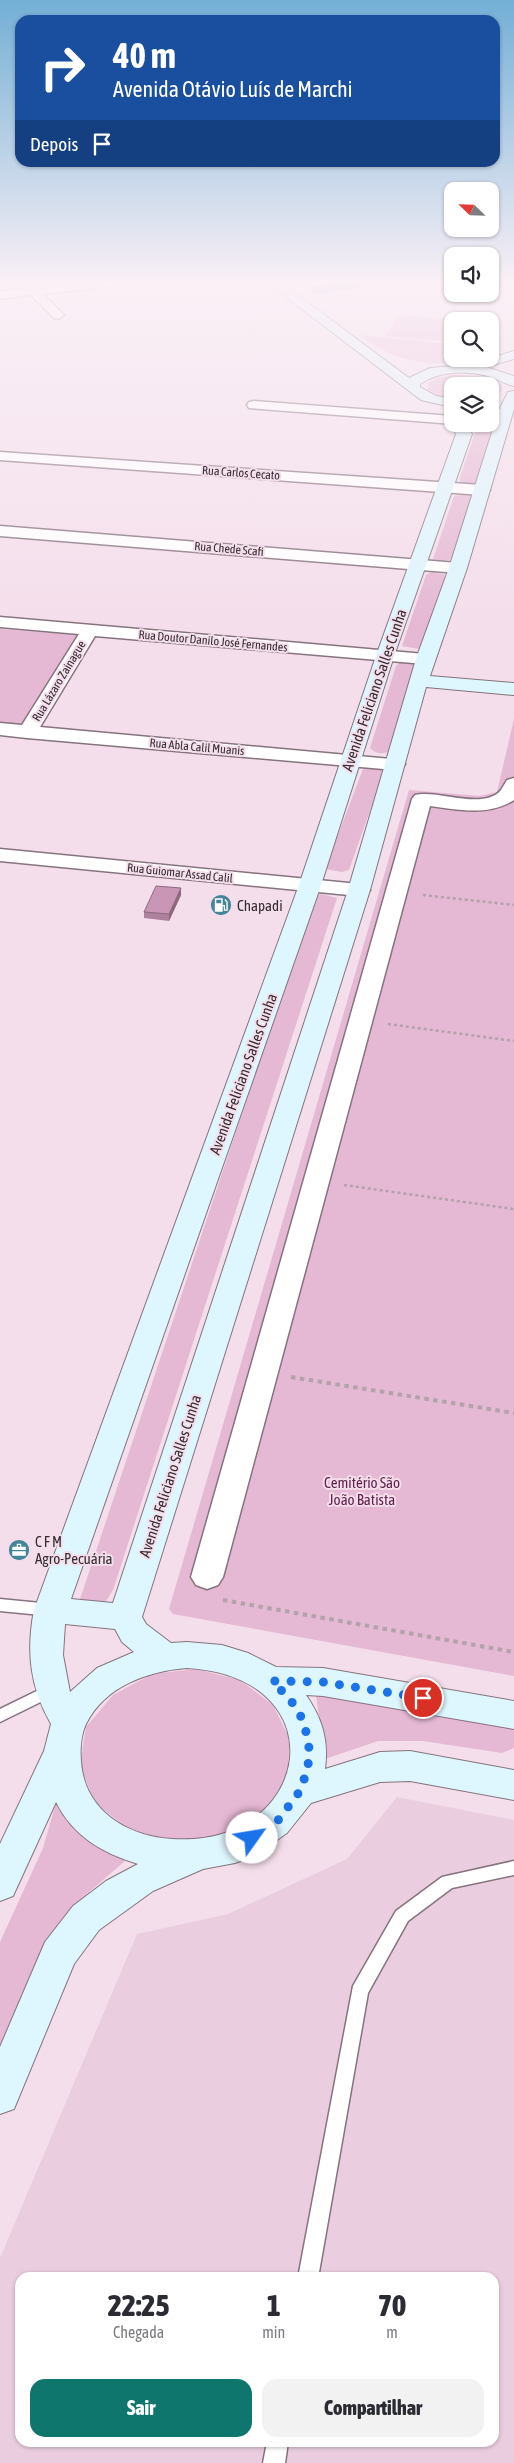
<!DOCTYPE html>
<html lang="pt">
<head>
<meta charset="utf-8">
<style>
  :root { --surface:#fff; --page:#f2f2f3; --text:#2b2b33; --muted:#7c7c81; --accent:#0f766e }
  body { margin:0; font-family:"Asap Condensed",sans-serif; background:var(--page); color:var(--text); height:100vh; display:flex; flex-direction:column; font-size:19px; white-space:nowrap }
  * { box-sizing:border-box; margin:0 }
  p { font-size:16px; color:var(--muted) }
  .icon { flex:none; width:28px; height:28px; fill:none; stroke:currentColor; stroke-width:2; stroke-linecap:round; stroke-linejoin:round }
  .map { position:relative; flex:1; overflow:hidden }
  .details { position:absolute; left:15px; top:2272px; width:484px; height:175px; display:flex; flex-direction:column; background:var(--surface); border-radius:15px; box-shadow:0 1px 4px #0004 }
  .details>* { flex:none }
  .top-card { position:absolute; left:15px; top:15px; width:485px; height:152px; border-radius:15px; box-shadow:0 1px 4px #0004; background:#1a4fa0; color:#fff; overflow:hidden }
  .needle { width:32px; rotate:293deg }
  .fabs { position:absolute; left:444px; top:182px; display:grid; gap:10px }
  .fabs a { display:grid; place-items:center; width:55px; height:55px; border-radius:10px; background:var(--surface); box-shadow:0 1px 4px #0004; font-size:25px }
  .pin { position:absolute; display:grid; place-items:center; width:42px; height:42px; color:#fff; margin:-21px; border:2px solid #fff; border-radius:50%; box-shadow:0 1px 5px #0007 }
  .me { position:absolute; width:55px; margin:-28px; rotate:58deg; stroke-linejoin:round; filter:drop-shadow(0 0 4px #0008) }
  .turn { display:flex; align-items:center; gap:18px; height:105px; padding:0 15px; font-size:22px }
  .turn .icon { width:65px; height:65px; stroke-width:2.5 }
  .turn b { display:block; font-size:35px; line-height:42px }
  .then { display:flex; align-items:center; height:48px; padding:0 15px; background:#0003; gap:10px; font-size:19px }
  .eta { display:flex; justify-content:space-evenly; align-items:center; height:85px; text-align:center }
  .eta b { font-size:30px; font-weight:800; line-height:35px }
  .button { display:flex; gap:10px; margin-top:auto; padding:10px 15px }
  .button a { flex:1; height:58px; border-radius:15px; background:var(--accent); color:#fff; font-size:20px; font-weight:800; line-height:58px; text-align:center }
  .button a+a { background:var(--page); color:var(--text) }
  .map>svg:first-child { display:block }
  .built { fill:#eacedf; fill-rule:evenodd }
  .green { fill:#e5b8d3 }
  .water { fill:#64a7bb }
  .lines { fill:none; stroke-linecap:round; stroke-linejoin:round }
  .lane-casing { stroke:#86737e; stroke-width:3 }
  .street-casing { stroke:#86737e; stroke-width:3 }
  .secondary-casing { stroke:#86737e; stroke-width:2 }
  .path-far1 { stroke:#b3a2ac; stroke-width:2.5; stroke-dasharray:3 3; stroke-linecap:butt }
  .path { stroke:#b3a2ac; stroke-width:4; stroke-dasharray:4.5 4.5; stroke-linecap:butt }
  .lane { fill:#fff; fill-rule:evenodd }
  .street { fill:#fff; fill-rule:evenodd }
  .secondary { fill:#def6fd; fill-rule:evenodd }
  .wall { fill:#ad819c }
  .shaded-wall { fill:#8d697f }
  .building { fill:#c996b5; stroke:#8d697f }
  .route { stroke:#1a73e8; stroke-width:9; stroke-dasharray:0 16.2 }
  .labels { text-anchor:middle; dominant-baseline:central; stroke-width:4; stroke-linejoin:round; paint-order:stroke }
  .far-street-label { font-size:12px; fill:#352d31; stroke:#f4deeb }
  .street-label { font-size:15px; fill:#352d31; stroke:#f4deeb }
  .poi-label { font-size:15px; fill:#352d31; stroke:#f4deeb; text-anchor:start }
  .park-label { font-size:15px; fill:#60224c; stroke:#f4deeb }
</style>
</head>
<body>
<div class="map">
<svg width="514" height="2463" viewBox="0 0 514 2463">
  <rect width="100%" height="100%" fill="#f4deeb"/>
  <path class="built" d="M 397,1797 L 514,1820 L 514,2463 L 0,2463 L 0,2258 L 137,1934 L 228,1914 L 347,1859 ZM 20,2278 L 494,2278 L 494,2442 L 20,2442 Z"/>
  <path class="green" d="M 400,315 L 474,321 L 452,321 L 452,342 L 384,336 Z
    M 360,335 L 452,344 L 452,359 L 477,359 C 435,368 394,363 360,335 Z
    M 454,375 C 471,375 486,376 502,384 L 502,391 L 490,397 L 490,386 L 452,386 L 452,399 L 438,396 L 428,390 L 428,383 L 437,378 Z
    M 490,405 L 498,407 L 479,483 L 464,484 L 459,480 L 475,433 L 472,424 L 490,424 Z
    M 466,494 L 472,496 L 454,559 L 441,561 L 433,559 L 454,496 Z
    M 432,572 L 446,575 L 423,644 L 419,649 L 402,646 L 426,575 Z
    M 0,629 L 77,635 L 21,726 L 0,724 Z
    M 410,662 L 417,664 L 389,752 C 381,754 376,754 370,748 L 396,666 L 399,663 Z
    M 514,719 L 514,1676 L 173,1614 L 169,1609 L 409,790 L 480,796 L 497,792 Z
    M 368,767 L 376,767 L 384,771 L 349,870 L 342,872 L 325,869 L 363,769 Z
    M 321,894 L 337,898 L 113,1590 L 106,1601 L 93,1603 L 80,1599 L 314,898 Z
    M 196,1669 L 240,1680 L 273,1705 L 290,1740 L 287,1778 L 263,1813 L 222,1835 L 174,1842 L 128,1829 L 94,1802 L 80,1765 L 86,1727 L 113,1695 L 152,1674 Z
    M 315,1688 L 514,1728 L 514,1748 L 502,1753 L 423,1741 L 378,1741 L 325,1759 Z
    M 56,1803 L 65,1815 L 125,1861 L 82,1898 L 43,1953 L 0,2053 L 0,1942 L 43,1848 Z"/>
  <path class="water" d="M 353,281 L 364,287 L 317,294 L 305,287 Z"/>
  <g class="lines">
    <g class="lane-casing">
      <path id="lane" d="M 0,1599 L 51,1604 L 56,1606 L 59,1610 L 56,1614 L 51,1616 L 0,1611 Z
        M 51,1684 L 57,1686 L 59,1690 L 57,1694 L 0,1722 L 0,1709 Z
        M 514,1861 L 514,1875 L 452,1888 L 408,1921 L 368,1993 L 318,2278 L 298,2278 L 353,1986 L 396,1911 L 442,1877 Z
        M 267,2442 L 288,2442 L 285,2463 L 263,2463 Z"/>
    </g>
    <g class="street-casing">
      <path id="street" d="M 20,281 L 30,281 L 36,287 L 93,281 L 129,281 L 123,285 L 43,294 L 64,315 L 58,319 L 54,318 L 31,295 L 0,299 L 0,291 L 24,289 L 19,283 Z
        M 254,401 L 452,416 L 454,424 L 249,408 L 247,405 L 249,402 Z
        M 0,452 L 482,485 L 490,490 L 482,495 L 0,460 Z
        M 0,526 L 458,563 L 464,565 L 466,568 L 464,571 L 458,573 L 0,536 Z
        M 0,617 L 425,654 L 431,655 L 434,659 L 431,663 L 425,664 L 95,636 L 40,727 L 402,760 L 405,764 L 402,768 L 395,770 L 27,738 L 0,735 L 0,723 L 22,725 L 79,634 L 0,627 Z
        M 514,778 L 514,800 C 490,816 457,810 430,806 L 223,1577 L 218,1585 L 207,1589 L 196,1585 L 191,1577 L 412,799 L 415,795 C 437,789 484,811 501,790 C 503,787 505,783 507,780 Z
        M 0,849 L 359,884 L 366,886 L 370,890 L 366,894 L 359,896 L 0,861 Z"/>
    </g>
    <g class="secondary-casing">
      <path id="secondary" d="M 265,281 L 279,281 L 409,378 L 430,368 L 467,365 L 514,351 L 514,359 L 486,367 L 514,376 L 514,386 C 505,384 497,379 488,376 C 466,370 440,371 420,384 L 420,387 L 436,396 L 452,399 L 452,407 L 421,400 Z
        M 514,391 L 514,409 L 467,568 L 430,676 L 514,683 L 514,695 L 426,687 L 370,890 L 142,1617 L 146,1624 L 171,1643 L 187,1642 L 222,1645 L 248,1653 L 276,1667 L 323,1668 L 514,1701 L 514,1729 L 323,1696 L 306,1695 C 322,1718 329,1740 325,1769 L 380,1752 L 410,1751 L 514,1770 L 514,1800 L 410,1781 L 380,1782 L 311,1803 L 287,1833 L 254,1856 L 235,1863 L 203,1869 L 153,1891 L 99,1930 L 74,1964 L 14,2109 L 0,2114 L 0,2047 L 45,1942 L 73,1906 L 106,1881 L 138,1864 C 102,1853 73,1836 56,1802 L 13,1896 L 0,1901 L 0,1844 L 44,1751 L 51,1724 C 30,1687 26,1652 34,1610 L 299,885 L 376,656 L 456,434 L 451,424 L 452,421 L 452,424 L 465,424 L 472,434 L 394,656 L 321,885 L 71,1599 L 113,1603 L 348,890 L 416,659 L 449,568 L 499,410 L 508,392 ZM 65,1624 L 115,1629 L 122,1642 L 134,1652 L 97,1668 L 70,1692 L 63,1655 ZM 187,1668 C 341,1677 312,1848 172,1839 C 126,1836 84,1810 81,1761 C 80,1750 81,1735 86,1724 C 105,1686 148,1671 187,1668 Z"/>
    </g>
    <path class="path-far1" d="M 423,895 L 514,905
      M 388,1024 L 514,1041
      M 344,1185 L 514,1209"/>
    <path class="path" d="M 291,1377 L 514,1413
      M 223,1600 L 514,1652"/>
    <use href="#lane" class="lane"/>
    <use href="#street" class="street"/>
    <use href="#secondary" class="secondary"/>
  </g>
  <path class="wall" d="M 181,888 L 181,895 L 169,921 L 144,918 L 144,912 Z"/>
  <path class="shaded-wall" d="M 181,888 L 181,895 L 169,921 L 169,914 Z"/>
  <path class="building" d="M 156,886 L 181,888 L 169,914 L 144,912 Z"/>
  <linearGradient id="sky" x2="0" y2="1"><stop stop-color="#73afd6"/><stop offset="0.45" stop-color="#faf0f6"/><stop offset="1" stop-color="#faf0f6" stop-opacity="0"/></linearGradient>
  <rect width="514" height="626" fill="url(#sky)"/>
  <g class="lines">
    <path class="route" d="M 252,1838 L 276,1823 L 300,1791 L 308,1768 L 309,1744 L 303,1720 L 290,1699 L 272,1681 L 323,1682 L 423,1698"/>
  </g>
  <defs>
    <g id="fuel-disc" transform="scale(1.125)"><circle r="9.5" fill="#448698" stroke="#f4deeb"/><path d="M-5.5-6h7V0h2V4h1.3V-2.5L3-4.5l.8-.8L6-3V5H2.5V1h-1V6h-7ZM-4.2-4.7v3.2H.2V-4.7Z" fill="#fff"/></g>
    <g id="office-disc" transform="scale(1.125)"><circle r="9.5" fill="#448698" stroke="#f4deeb"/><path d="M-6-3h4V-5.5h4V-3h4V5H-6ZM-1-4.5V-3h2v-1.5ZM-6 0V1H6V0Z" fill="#fff"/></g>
  </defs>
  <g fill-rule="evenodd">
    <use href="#fuel-disc" x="221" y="905"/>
    <use href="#office-disc" x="19" y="1550"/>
  </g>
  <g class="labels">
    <g class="far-street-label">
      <text transform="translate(241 473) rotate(4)">Rua Carlos Cecato</text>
      <text transform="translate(229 549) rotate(5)">Rua Chede Scafi</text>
      <text transform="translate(213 641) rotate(5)">Rua Doutor Danilo José Fernandes</text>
      <text transform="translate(59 681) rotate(-59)">Rua Lázaro Zainague</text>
      <text transform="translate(197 747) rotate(5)">Rua Abla Calil Muanis</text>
      <text transform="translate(180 873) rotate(6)">Rua Guiomar Assad Calil</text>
    </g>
    <g class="street-label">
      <text transform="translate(374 690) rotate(-71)">Avenida Feliciano Salles Cunha</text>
      <text transform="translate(243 1074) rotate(-70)">Avenida Feliciano Salles Cunha</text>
      <text transform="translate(170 1476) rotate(-72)">Avenida Feliciano Salles Cunha</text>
    </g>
    <g class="poi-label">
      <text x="237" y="905">Chapadi</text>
      <text x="35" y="1541">C F M<tspan x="35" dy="17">Agro-Pecuária</tspan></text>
    </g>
    <g class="park-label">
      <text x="362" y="1482">Cemitério São<tspan x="362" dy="17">João Batista</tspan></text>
    </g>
  </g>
</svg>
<div class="fabs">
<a><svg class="needle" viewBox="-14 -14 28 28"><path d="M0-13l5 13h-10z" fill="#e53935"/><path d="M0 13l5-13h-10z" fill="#7c7c81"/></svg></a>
<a><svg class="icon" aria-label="sound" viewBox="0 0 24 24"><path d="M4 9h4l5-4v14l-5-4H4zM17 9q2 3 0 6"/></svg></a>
<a><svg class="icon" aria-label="search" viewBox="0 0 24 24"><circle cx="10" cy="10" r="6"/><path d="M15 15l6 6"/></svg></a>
<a><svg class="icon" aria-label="layers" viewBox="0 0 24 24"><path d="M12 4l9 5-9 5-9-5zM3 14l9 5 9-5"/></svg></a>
</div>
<div class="pin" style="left:423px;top:1698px;background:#d93025"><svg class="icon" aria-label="arrive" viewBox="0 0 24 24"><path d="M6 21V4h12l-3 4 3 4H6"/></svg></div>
<svg class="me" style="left:252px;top:1838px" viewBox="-20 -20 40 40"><circle r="19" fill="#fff"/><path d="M0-13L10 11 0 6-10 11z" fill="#1a73e8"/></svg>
<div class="top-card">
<div class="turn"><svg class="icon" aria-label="right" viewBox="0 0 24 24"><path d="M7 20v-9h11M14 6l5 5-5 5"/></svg><div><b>40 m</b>Avenida Otávio Luís de Marchi</div></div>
<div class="then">Depois<svg class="icon" aria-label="arrive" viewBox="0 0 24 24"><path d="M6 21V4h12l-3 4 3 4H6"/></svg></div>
</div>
<section class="details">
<div class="eta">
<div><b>22:25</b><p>Chegada</p></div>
<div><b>1</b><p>min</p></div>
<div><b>70</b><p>m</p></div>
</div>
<div class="button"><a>Sair</a><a>Compartilhar</a></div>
</section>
</div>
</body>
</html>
